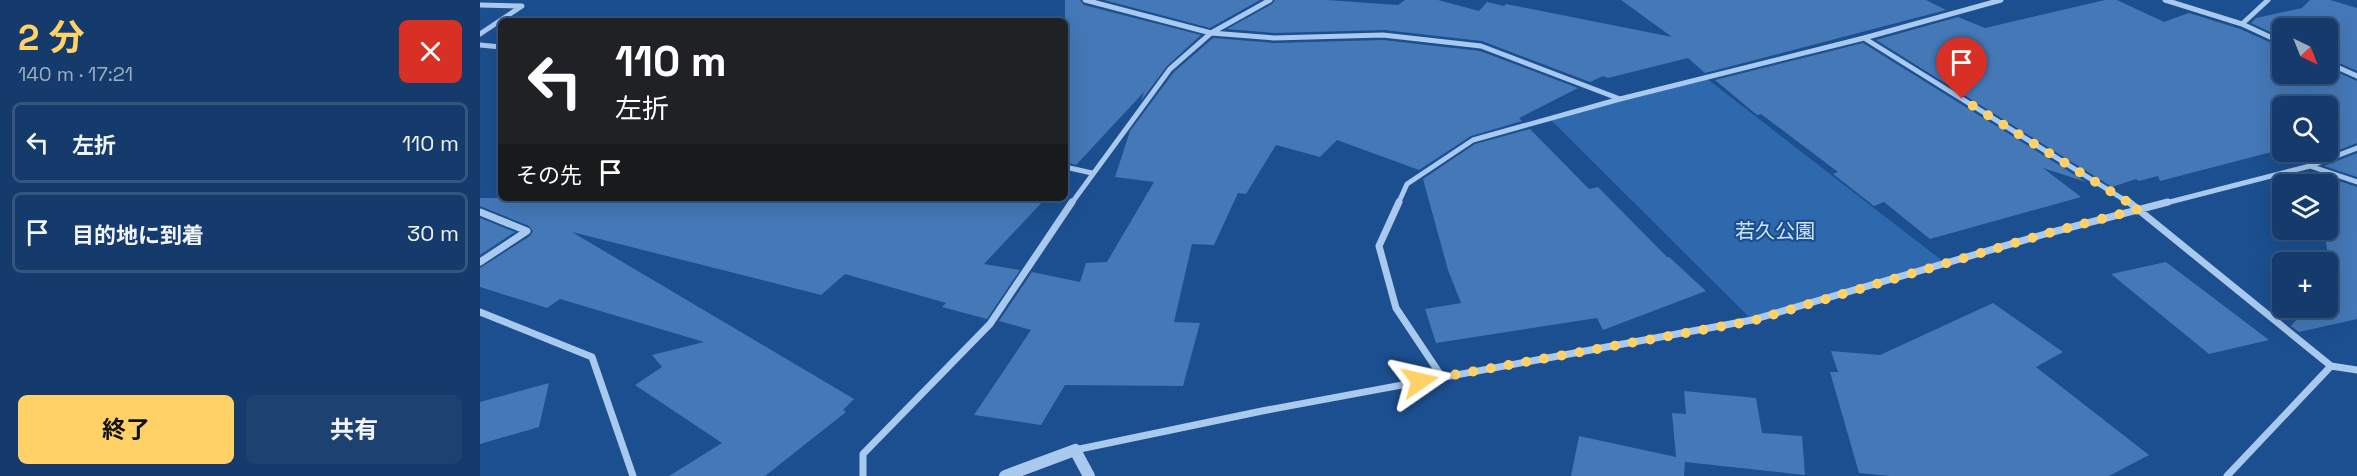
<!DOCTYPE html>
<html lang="ja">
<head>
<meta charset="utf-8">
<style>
  :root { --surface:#143b6b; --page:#1d4271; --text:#f1f3f6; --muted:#9dadc1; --line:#33557e; --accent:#ffd166 }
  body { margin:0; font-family:"Space Grotesk","Noto Sans JP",sans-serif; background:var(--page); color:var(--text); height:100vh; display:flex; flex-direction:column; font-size:22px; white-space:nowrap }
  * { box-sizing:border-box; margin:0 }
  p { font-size:20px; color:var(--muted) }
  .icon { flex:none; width:33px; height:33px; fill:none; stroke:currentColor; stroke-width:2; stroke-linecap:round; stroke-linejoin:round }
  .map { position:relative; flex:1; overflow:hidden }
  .drawer { display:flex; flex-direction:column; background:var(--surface); width:480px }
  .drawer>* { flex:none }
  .guide { position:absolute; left:18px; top:18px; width:570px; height:183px; border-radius:9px; box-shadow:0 6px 24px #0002,0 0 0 2px var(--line); background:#202124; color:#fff; overflow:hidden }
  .needle { width:39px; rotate:137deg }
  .tools { position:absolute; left:1792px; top:18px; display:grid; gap:12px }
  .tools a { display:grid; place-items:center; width:66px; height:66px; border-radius:9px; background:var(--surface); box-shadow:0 6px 24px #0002,0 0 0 2px var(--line); font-size:30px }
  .pin { position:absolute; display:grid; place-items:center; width:51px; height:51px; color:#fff; margin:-62px -26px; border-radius:50% 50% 50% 0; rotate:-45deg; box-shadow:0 0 6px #0007 }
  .pin .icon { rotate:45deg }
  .me { position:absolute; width:66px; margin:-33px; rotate:79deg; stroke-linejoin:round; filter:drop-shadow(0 0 4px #0008) }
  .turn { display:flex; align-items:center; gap:21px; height:126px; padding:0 18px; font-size:27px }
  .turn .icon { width:78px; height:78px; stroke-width:2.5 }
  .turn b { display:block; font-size:42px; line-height:51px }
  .then { display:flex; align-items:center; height:57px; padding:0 18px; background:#0003; gap:12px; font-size:22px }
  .round { display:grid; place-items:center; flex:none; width:63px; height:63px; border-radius:9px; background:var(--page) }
  .head { display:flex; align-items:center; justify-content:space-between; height:102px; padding:0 18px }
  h1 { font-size:36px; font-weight:700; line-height:45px; color:var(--accent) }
  .cta { display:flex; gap:12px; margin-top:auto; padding:12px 18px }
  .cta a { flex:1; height:69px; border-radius:9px; background:var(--accent); color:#111; font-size:24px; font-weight:700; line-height:69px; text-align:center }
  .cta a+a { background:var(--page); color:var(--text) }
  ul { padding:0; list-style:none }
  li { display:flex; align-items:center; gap:18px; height:81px; margin:0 12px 9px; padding:0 6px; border:3px solid var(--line); border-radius:9px }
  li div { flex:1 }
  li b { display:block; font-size:22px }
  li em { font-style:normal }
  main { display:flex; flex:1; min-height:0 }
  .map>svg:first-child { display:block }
  .green { fill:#2e69ad }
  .building { fill:#4478b7 }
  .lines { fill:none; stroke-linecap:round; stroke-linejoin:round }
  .minor-far1 { stroke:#a9c9ee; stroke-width:5 }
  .minor { stroke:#a9c9ee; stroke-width:7 }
  .tertiary { stroke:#a9c9ee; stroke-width:12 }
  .route { stroke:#ffd166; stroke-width:10; stroke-dasharray:0 18 }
  .labels { text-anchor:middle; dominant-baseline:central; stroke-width:4.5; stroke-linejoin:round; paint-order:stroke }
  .park-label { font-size:20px; fill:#cfe3fa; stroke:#1b4f8f }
</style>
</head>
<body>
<main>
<section class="drawer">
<div class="head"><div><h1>2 分</h1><p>140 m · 17:21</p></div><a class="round" style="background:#d93025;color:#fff"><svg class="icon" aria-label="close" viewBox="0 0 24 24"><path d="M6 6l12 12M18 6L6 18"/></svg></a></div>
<ul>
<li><svg class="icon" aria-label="left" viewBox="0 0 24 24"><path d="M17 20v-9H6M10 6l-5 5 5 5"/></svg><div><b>左折</b></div><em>110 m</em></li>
<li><svg class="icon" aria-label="arrive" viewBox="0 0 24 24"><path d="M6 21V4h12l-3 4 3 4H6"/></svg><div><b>目的地に到着</b></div><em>30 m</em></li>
</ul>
<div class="cta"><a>終了</a><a>共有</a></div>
</section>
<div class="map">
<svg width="1877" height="476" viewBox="0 0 1877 476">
  <rect width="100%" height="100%" fill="#1b4f8f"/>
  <path class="green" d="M 1226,78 L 1465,263 L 1272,320 L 1070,119 Z"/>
  <path class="building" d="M 585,0 L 600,0 L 604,5 L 721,35 L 687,66 L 661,101 L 664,92 L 596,165 L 585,162 Z
    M 624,0 L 780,0 L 730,28 Z
    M 795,0 L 846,0 L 918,5 L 925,0 L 958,0 L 999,11 L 1007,2 L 1024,6 L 1026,4 L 1192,37 L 1141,0 L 1446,0 L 1466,10 L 1225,73 L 1208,58 L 1128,78 L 1123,76 L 1110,82 L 1002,41 L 904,30 L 794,33 L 747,29 L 792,4 Z
    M 1625,0 L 1637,0 L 1684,22 L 1709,13 L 1760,29 L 1803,48 L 1803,74 L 1848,74 L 1848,68 L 1877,81 L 1877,143 L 1833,160 L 1831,152 L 1848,152 L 1848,106 L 1803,106 L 1803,149 L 1680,181 L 1678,176 L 1659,181 L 1656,179 L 1632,187 L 1396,40 L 1478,17 L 1505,28 Z
    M 1830,0 L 1850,0 L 1877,8 L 1877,71 L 1848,58 L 1848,28 L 1803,28 L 1803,38 L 1771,23 L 1776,18 L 1822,8 Z
    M 733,38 L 794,43 L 903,40 L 1000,51 L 1098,88 L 1039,118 L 1042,121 L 991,136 L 939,170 L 857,140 L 840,157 L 796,145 L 766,194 L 758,193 L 734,245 L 712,244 L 694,322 L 720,323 L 703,386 L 585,385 L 561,425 L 494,415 L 551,330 L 519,321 L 552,272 L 600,282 L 606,263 L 627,262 L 674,182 L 635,177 L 650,131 L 694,72 Z
    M 1383,43 L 1606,182 L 1563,168 L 1601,197 L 1450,239 L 1404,202 L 1394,206 L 1353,174 L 1358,172 L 1281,114 L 1277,115 L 1235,80 Z
    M 1050,129 L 1109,189 L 1118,187 L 1187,257 L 1189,257 L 1226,291 L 1123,330 L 1117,318 L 956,343 L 945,309 L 981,303 L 968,270 L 943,179 L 995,144 Z
    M 1877,153 L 1877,177 L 1844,166 Z
    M 1835,173 L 1877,187 L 1877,319 L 1819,332 L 1811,326 L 1827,308 L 1848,308 L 1848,284 L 1852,279 L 1844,230 L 1848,230 L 1848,184 L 1837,184 Z
    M 0,198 L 566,198 L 504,264 L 540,270 L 507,319 L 462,307 L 466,303 L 365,274 L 341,295 L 92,232 L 374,399 L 363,410 L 366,412 L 285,476 L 189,476 L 242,443 L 155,385 L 182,367 L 172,355 L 224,342 L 80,299 L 67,308 L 0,287 L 0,268 L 50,236 L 53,231 L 49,226 L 0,206 Z
    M 0,218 L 35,232 L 0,255 Z
    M 1686,262 L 1789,340 L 1729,354 L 1631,274 Z
    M 1513,303 L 1583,352 L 1556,367 L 1669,455 L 1629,476 L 1410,476 L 1379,473 L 1350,372 L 1358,372 L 1351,351 L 1400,355 Z
    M 69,383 L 59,427 L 0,444 L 0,402 Z
    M 1204,391 L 1276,398 L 1282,433 L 1322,436 L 1325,475 L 1205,462 L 1204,476 L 1091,476 L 1099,436 L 1196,457 L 1192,413 L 1206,414 Z"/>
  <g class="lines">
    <path class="minor-far1" d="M 790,0 L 731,33 L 794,38 L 903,35 L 1001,46 L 1140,99
      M 1521,0 L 1384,38 L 1651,204
      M 1685,0 L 1762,24 L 1803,43
      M 0,5 L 42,6 L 0,34
      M 1762,24 L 1788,0
      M 0,45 L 21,47
      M 1848,63 L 1877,76
      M 1830,166 L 1877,182
      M 585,167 L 612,173
      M 591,204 L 690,69 L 731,33 L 605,0
      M 918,204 L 927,184 L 993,140 L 1140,99 L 1384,38
      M 1682,204 L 1830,166 L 1877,148"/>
    <path class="minor" d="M 919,202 L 899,246 L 916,308 L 962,377
      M 1649,202 L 1851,366
      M 0,212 L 47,231 L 0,262
      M 0,312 L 112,357 L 153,476
      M 595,450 L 782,411 L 1272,320 L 1565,234 L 1688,202
      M 383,476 L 383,454 L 510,324 L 592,202
      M 1747,476 L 1851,366 L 1877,370"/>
    <path class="tertiary" d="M 525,476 L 595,450 L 609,476"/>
  </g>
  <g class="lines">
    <path class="route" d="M 940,381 L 1272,321 L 1565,234 L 1659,209 L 1482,99"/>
  </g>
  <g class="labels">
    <g class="park-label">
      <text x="1295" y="231">若久公園</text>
    </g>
  </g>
</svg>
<div class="tools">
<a><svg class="needle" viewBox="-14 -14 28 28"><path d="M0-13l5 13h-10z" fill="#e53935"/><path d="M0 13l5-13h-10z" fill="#9dadc1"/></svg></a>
<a><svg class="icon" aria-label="search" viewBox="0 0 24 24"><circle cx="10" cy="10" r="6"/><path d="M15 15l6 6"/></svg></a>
<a><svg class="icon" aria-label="layers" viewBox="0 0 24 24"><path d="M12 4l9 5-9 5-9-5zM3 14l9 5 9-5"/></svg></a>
<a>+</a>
</div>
<div class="pin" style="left:1482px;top:99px;background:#d93025"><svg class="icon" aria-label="arrive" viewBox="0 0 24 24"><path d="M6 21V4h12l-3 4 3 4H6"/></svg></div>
<svg class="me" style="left:940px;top:381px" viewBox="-20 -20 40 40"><path d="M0-17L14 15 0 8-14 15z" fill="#ffd166" stroke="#fff" stroke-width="4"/></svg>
<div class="guide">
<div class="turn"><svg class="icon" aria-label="left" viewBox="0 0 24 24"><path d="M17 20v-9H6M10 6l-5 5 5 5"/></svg><div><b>110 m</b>左折</div></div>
<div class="then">その先<svg class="icon" aria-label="arrive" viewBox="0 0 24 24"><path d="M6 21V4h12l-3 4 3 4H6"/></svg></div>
</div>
</div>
</main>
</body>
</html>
